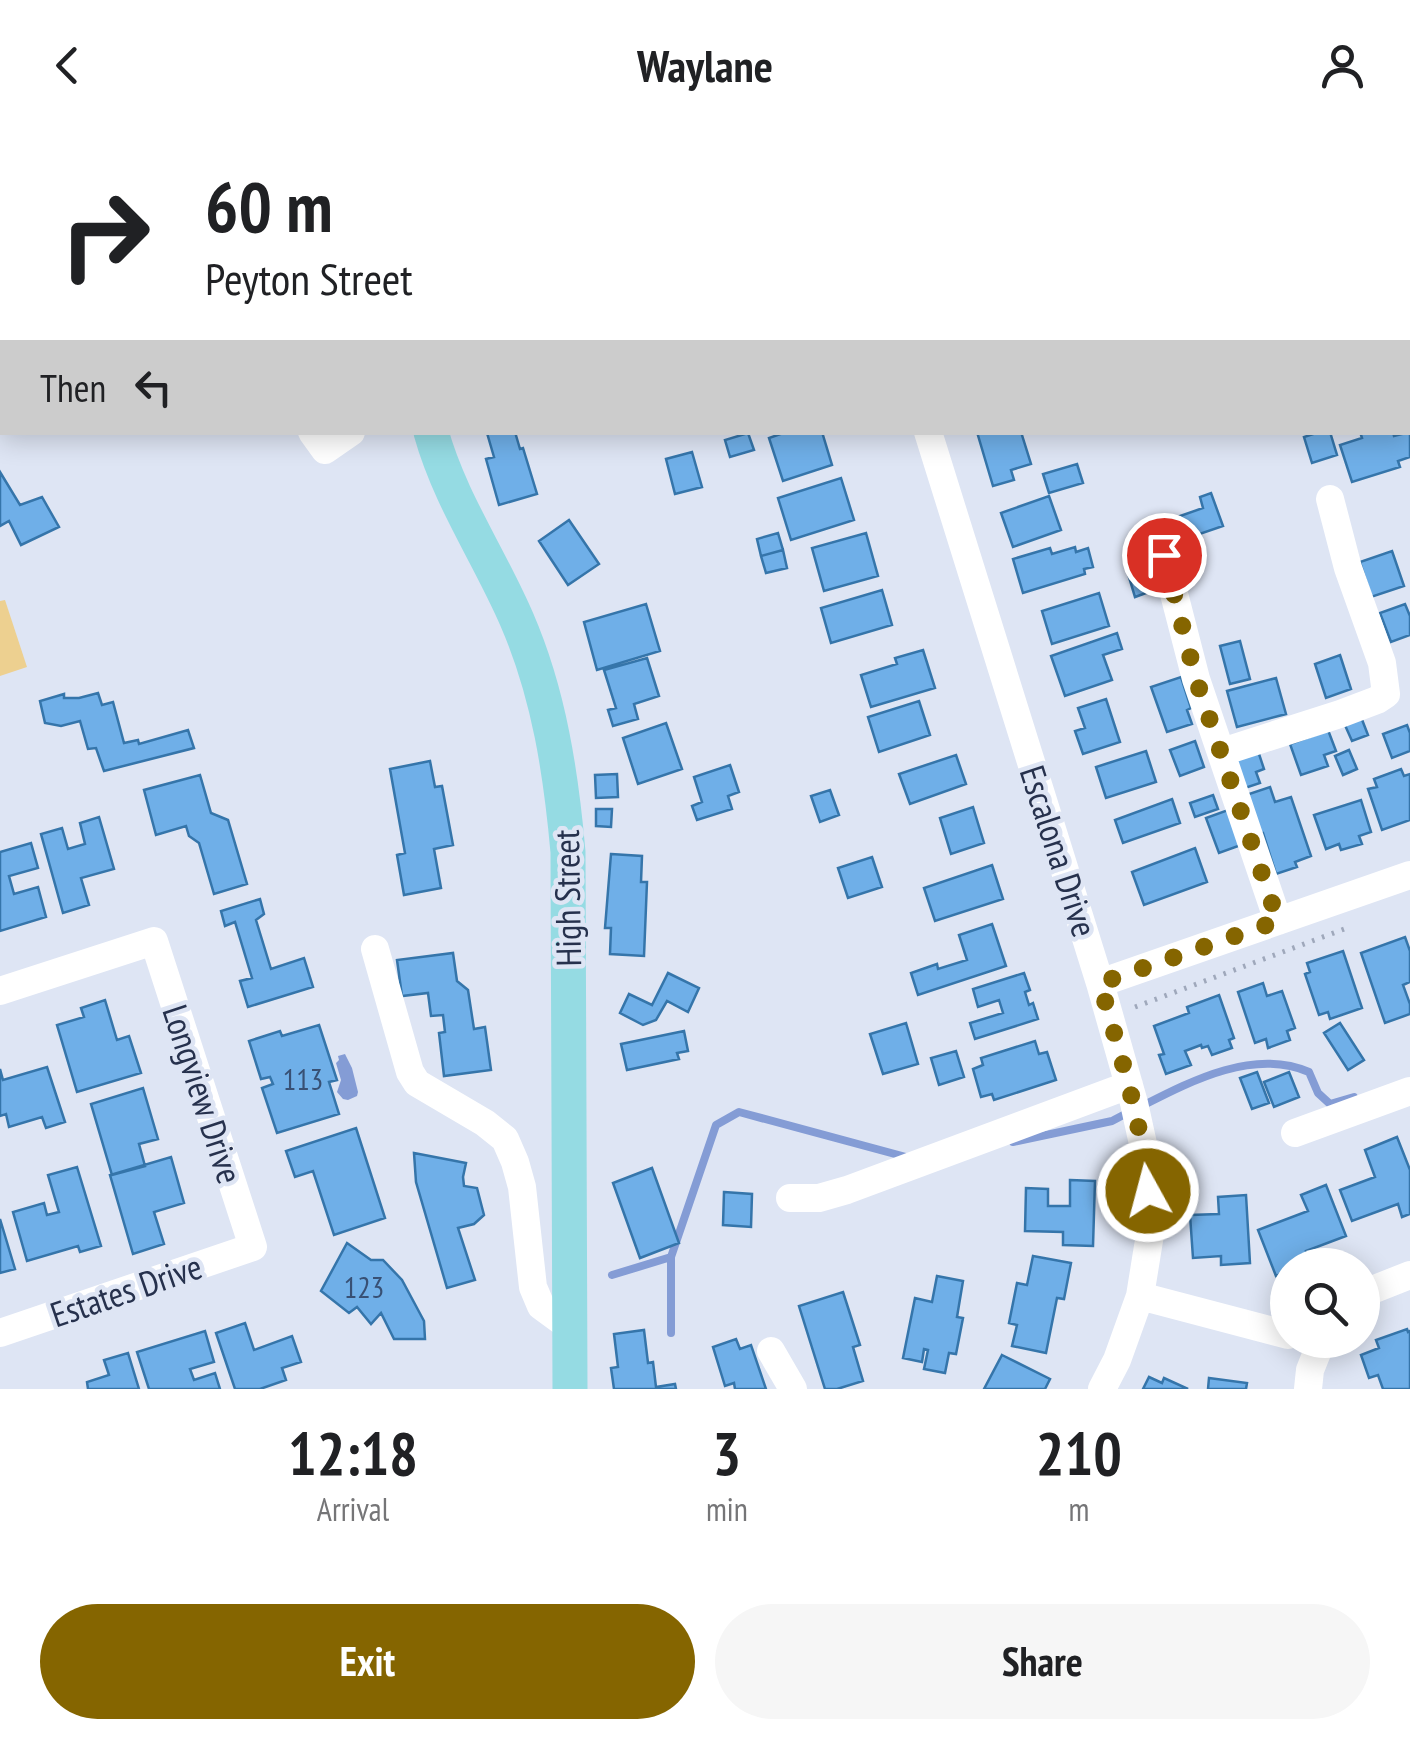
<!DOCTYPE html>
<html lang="en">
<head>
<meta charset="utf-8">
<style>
  :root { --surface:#fff; --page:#f6f6f6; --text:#202124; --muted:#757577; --accent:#856500 }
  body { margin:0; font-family:"PT Sans Narrow",sans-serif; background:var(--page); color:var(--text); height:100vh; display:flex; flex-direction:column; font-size:38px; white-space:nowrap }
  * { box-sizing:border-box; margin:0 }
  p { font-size:32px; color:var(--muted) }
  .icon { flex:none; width:55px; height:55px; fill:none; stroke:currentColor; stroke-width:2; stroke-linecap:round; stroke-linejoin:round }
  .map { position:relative; height:1259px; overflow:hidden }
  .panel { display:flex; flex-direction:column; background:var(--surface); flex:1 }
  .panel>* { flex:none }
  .guide { position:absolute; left:0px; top:0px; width:1410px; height:305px; box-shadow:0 5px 25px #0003; background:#fff; color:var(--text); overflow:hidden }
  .buttons { position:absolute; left:1270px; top:1118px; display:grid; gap:20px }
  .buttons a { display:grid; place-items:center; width:110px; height:110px; border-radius:50%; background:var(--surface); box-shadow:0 5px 25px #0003; font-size:50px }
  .pin { position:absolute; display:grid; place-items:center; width:85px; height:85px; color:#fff; margin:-42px; border:5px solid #fff; border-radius:50%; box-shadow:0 2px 10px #0007 }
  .me { position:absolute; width:110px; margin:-55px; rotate:353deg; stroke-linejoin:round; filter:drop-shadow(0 0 8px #0008) }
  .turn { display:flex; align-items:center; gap:35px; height:210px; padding:0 40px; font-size:45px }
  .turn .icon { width:130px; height:130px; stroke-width:2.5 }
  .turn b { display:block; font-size:70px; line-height:85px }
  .then { display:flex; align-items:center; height:95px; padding:0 40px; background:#0003; gap:20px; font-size:38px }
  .eta { display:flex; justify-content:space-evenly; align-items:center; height:170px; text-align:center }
  .eta b { font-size:60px; font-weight:700; line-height:70px }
  .primary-button { display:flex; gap:20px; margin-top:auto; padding:20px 40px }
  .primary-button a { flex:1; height:115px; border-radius:60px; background:var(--accent); color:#fff; font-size:40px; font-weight:700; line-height:115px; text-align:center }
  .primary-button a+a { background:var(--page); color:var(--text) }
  header { display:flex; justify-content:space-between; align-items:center; height:130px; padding:0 40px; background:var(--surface); font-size:45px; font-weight:700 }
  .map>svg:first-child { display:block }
  .green { fill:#edd090 }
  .water { fill:#849cd5 }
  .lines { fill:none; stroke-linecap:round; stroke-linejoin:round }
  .stream { stroke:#849cd5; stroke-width:8 }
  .building { fill:#6fafe8; stroke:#3575aa; stroke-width:2.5 }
  .path { stroke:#9fa8bb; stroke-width:5; stroke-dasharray:2.5 8; stroke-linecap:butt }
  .minor { stroke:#fff; stroke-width:28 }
  .major { stroke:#95dbe3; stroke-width:35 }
  .route { stroke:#856500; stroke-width:18; stroke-dasharray:0 32.4 }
  .labels { text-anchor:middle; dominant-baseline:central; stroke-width:9; stroke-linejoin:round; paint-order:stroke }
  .number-label { font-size:30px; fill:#385074 }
  .street-label { font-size:35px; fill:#26314d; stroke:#dee5f4 }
</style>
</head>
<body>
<header><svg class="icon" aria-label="back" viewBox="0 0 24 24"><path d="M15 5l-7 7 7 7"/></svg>Waylane<svg class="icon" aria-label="person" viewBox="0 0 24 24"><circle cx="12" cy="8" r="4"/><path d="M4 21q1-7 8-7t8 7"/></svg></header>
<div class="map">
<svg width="1410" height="1259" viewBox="0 0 1410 1259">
  <rect width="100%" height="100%" fill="#dee5f4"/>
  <path class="green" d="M 5,470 L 27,537 L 0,546 L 0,471 Z"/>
  <path class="water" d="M 345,924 L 352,938 L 358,962 L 357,966 L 348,970 L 343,969 L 337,962 L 341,950 L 336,933 L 339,930 L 338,926 Z"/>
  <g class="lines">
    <path class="stream" d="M 1142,976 C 1191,951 1254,918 1309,942 L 1318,963 L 1330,974 L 1354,967
      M 1013,1012 L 1112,991 L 1129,982
      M 671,1127 L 671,1203
      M 612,1145 L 671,1127 L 716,995 L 739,982 L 906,1027"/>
  </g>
  <path class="building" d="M 515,302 L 520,319 L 523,318 L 537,364 L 499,375 L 486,329 L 494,327 L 487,303 Z
    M 786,302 L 822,302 L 832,335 L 783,351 L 769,308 Z
    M 977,302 L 1021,302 L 1031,334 L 1011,340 L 1014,350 L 993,356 Z
    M 1319,302 L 1330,302 L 1337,325 L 1312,333 L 1304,307 Z
    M 1360,302 L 1393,302 L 1394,306 L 1410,302 L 1410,327 L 1398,331 L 1400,337 L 1352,352 L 1340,315 L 1362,308 Z
    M 748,303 L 754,320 L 730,327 L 725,310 Z
    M 692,322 L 702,357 L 675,364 L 666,329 Z
    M 1077,334 L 1083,353 L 1049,363 L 1043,344 Z
    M 0,342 L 20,375 L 42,367 L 59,397 L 21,415 L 9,391 L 0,396 Z
    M 841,348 L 854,390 L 791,410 L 778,368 Z
    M 1211,363 L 1223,396 L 1188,408 L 1180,386 L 1203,378 L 1200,367 Z
    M 1049,366 L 1061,400 L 1013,417 L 1001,383 Z
    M 569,390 L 599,434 L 568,455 L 539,411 Z
    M 778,403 L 783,420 L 761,426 L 757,409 Z
    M 866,403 L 878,446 L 824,461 L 812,418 Z
    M 1075,417 L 1076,422 L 1088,418 L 1093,437 L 1084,439 L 1085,444 L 1023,463 L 1013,429 L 1050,418 L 1052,424 Z
    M 783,420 L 787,438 L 766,443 L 761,426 Z
    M 1392,421 L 1404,456 L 1371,467 L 1360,432 Z
    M 1150,440 L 1157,459 L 1135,467 L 1129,447 Z
    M 882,460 L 892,495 L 831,513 L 821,478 Z
    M 1099,463 L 1109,496 L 1052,514 L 1042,481 Z
    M 646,474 L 660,521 L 597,540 L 584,492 Z
    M 1405,474 L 1410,486 L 1410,505 L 1391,512 L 1380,483 Z
    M 1117,503 L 1122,519 L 1103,525 L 1112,550 L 1065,566 L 1051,526 Z
    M 1240,511 L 1250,549 L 1230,554 L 1220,516 Z
    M 923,520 L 935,558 L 871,577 L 861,545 L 897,534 L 895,528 Z
    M 1340,525 L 1351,559 L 1326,568 L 1315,534 Z
    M 647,528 L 659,566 L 634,574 L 638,589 L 613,596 L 608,580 L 616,578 L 604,540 Z
    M 1181,547 L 1191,578 L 1187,580 L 1192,594 L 1167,602 L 1151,557 Z
    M 1276,548 L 1286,584 L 1237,597 L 1227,561 Z
    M 98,563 L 102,575 L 113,572 L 124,613 L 138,610 L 139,614 L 188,600 L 194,618 L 104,641 L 96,618 L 88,619 L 80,591 L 61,596 L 45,593 L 40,571 L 64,564 L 64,568 L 79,568 Z
    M 1106,569 L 1120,612 L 1083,624 L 1075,601 L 1085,598 L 1078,578 Z
    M 919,571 L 930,605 L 879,622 L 868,587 Z
    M 1361,587 L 1368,605 L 1352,611 L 1344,593 Z
    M 666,593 L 682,639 L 638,654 L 623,608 Z
    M 1407,595 L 1410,603 L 1410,621 L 1392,628 L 1383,604 Z
    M 1328,600 L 1336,621 L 1324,625 L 1328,636 L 1301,645 L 1290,614 Z
    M 1195,611 L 1204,637 L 1180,646 L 1170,620 Z
    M 1349,620 L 1357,639 L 1343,645 L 1335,626 Z
    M 1146,621 L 1156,652 L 1106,668 L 1096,637 Z
    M 1258,621 L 1264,639 L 1256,642 L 1260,653 L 1242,659 L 1232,631 Z
    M 956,625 L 966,654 L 910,674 L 899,644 Z
    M 430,631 L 435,657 L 442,656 L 453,715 L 434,719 L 441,758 L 404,765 L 397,725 L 405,723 L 390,639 Z
    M 730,635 L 739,662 L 728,666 L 732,679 L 697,690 L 692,676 L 702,672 L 694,647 Z
    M 1401,639 L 1404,646 L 1410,644 L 1410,690 L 1382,700 L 1368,659 L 1377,657 L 1374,649 Z
    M 617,644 L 618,667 L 596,668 L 595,645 Z
    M 200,645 L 211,683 L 228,690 L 247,754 L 214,764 L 199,713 L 189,706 L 186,696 L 156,705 L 144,660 Z
    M 1270,657 L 1275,672 L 1291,667 L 1311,726 L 1295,732 L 1297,737 L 1276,744 L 1263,703 L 1256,705 L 1243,666 Z
    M 830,660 L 839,685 L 820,692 L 811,666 Z
    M 1213,665 L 1218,679 L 1195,687 L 1190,673 Z
    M 1172,669 L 1180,693 L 1123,713 L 1115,690 Z
    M 1361,670 L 1371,702 L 1359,706 L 1362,714 L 1341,720 L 1339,714 L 1326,719 L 1314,685 Z
    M 973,677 L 984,713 L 951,724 L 940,688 Z
    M 596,679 L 612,679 L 611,697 L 596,696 Z
    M 1228,680 L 1241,715 L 1219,723 L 1206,688 Z
    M 99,687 L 114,739 L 81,748 L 89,775 L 63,783 L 41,704 L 62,698 L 68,719 L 85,714 L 80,693 Z
    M 31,713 L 38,738 L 9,746 L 14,764 L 38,757 L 46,787 L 0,801 L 0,722 Z
    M 1195,718 L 1207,752 L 1144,775 L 1132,742 Z
    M 611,724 L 642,726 L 641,752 L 647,752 L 644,826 L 610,824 L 611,798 L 605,798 Z
    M 872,727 L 882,757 L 848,768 L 838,738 Z
    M 992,735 L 1003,769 L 935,791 L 924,758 Z
    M 260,769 L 264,784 L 256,790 L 271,839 L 304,828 L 313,857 L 248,877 L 240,851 L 252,848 L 235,792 L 225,796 L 221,781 Z
    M 992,794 L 1006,836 L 918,865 L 911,843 L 937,834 L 938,839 L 967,830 L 959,805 Z
    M 1405,807 L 1410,821 L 1410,852 L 1403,855 L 1410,874 L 1410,884 L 1385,893 L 1361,823 Z
    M 1343,821 L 1362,878 L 1330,889 L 1328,882 L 1319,885 L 1305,844 L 1310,842 L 1307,833 Z
    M 453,823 L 457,851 L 468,860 L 474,899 L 485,897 L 491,940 L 444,946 L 439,903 L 445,902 L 443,885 L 431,886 L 428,863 L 402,866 L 397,830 Z
    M 668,843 L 699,858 L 688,882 L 667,871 L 656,890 L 643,895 L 620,883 L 629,864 L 652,875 Z
    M 1024,843 L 1030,860 L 1025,862 L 1029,875 L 1033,873 L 1038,889 L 975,909 L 970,893 L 1003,883 L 999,870 L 978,877 L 973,859 Z
    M 1263,853 L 1267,866 L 1282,861 L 1295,898 L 1287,901 L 1290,910 L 1268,918 L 1266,909 L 1255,913 L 1238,862 Z
    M 1219,865 L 1234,908 L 1229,910 L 1232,918 L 1212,925 L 1208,916 L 1202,918 L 1201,915 L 1185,921 L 1191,935 L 1166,944 L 1159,925 L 1164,924 L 1154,896 L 1189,883 L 1187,877 Z
    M 105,870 L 117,910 L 129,906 L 141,943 L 77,962 L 57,895 L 84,887 L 81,878 Z
    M 906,893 L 918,934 L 883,944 L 870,904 Z
    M 1340,893 L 1364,930 L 1348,940 L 1324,903 Z
    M 319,895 L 337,950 L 329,952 L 339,984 L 277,1003 L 262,958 L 273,954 L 270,947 L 261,949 L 249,911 L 280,901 L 282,906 Z
    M 684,901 L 688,921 L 677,923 L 679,929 L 627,940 L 621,914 Z
    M 1035,911 L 1039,924 L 1047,922 L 1056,950 L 994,970 L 992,964 L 981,967 L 973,939 L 983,935 L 981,928 Z
    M 956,921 L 964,947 L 939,955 L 931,928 Z
    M 47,937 L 65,992 L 46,998 L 42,987 L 9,997 L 6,984 L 0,986 L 0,939 L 3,950 Z
    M 1257,942 L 1269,973 L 1252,979 L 1240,948 Z
    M 1289,942 L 1299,967 L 1274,977 L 1264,952 Z
    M 143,958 L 158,1009 L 139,1014 L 145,1036 L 112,1045 L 91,974 Z
    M 356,998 L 385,1088 L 334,1105 L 313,1041 L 295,1047 L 286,1021 Z
    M 1397,1007 L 1410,1040 L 1410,1084 L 1402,1087 L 1398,1074 L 1352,1091 L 1340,1060 L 1375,1047 L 1365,1020 Z
    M 414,1023 L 466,1033 L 463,1047 L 464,1056 L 477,1058 L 484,1085 L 474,1094 L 458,1098 L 475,1150 L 447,1158 L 416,1052 Z
    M 171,1027 L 184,1073 L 154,1082 L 164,1114 L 133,1124 L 110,1045 Z
    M 77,1037 L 101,1116 L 80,1122 L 78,1116 L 27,1131 L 13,1082 L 44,1073 L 47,1085 L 59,1082 L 48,1045 Z
    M 652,1038 L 679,1113 L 640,1128 L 613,1053 Z
    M 1070,1050 L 1095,1051 L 1093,1116 L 1063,1115 L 1063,1102 L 1025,1101 L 1026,1058 L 1048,1059 L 1048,1076 L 1070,1076 Z
    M 1326,1055 L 1346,1106 L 1306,1121 L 1310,1132 L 1303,1135 L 1288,1135 L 1288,1141 L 1276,1146 L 1258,1100 L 1308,1081 L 1301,1065 Z
    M 724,1062 L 752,1064 L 751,1097 L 723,1095 Z
    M 1246,1065 L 1250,1133 L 1221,1135 L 1221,1126 L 1193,1128 L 1190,1085 L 1219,1084 L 1218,1067 Z
    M 0,1089 L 15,1139 L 0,1143 Z
    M 347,1113 L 371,1130 L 383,1130 L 402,1150 L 424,1191 L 425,1209 L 394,1209 L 381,1183 L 371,1194 L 357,1177 L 349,1183 L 321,1161 Z
    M 1033,1126 L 1071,1133 L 1064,1169 L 1057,1168 L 1046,1223 L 1012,1216 L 1017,1195 L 1009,1193 L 1017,1153 L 1027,1155 Z
    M 937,1146 L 963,1151 L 957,1187 L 963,1188 L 956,1224 L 949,1223 L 945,1243 L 924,1239 L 928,1220 L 924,1219 L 922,1232 L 903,1228 L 915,1168 L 932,1172 Z
    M 843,1162 L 860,1215 L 853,1217 L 863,1251 L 837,1259 L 825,1259 L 799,1176 Z
    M 245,1193 L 254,1220 L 292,1206 L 301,1232 L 282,1238 L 286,1250 L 260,1259 L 235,1259 L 216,1203 Z
    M 1407,1199 L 1408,1202 L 1410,1201 L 1410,1259 L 1383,1259 L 1378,1245 L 1369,1248 L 1361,1225 L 1379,1218 L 1376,1210 Z
    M 644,1200 L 648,1233 L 653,1232 L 656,1257 L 675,1254 L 676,1259 L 614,1259 L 611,1238 L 618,1237 L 614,1204 Z
    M 205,1201 L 214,1232 L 190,1239 L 194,1250 L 215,1243 L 220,1259 L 149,1259 L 137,1222 Z
    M 736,1209 L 740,1219 L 751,1215 L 766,1259 L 735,1259 L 734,1253 L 725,1256 L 713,1217 Z
    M 128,1223 L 139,1259 L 88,1259 L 87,1252 L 109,1245 L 104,1230 Z
    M 1002,1225 L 1050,1249 L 1045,1259 L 984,1259 Z
    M 1149,1247 L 1162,1253 L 1164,1248 L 1188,1259 L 1143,1259 Z
    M 1209,1248 L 1247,1253 L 1246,1259 L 1208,1259 Z"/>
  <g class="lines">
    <path class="path" d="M 1408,217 L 1410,222
      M 1135,877 L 1347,798"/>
    <path class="minor" d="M 833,0 L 834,2
      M 1359,0 L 1360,2
      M 1408,129 L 1410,135
      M 312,302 L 325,320 L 351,302
      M 928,302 L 1100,853 L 1134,973 L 1145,1023 L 1151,1098 L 1140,1166 L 1117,1230 L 1102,1259
      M 1164,425 L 1196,549 L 1278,791
      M 1222,622 L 1340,584 L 1377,570 L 1386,564 L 1382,533 L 1348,438 L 1330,369
      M 375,819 L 410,942 L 417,953 L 485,993 L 505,1009 L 515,1032 L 522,1057 L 533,1157 L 541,1176 L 571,1198
      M 1100,853 L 1410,745
      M 0,861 L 154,811 L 253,1117 L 0,1203
      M 1295,1003 L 1410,961
      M 790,1068 L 819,1068 L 847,1060 L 1129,955
      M 1362,1164 L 1410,1145
      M 1140,1166 L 1288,1205
      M 771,1221 L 793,1259
      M 1308,1259 L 1310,1240 L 1322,1210"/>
    <path class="major" d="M 344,0 L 346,2
      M 379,2 L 387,0
      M 431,302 C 450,370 490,427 517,490 C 549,564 561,643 568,722 L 570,1259"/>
  </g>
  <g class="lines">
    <path class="route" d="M 1148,1061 C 1142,990 1119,922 1100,853 L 1278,791 L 1196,549 L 1164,425"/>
  </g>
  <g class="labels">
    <g class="number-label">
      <text x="303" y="948">113</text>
      <text x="364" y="1156">123</text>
    </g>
    <g class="street-label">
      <text transform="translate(1059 721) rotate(72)">Escalona Drive</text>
      <text transform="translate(567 768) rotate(-91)">High Street</text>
      <text transform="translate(203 964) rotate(72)">Longview Drive</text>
      <text transform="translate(126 1160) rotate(-19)">Estates Drive</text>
    </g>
  </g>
</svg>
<div class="buttons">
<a><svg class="icon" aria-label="search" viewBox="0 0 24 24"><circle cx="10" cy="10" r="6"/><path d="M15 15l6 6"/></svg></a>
</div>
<div class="pin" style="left:1164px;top:425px;background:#d93025"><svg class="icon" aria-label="arrive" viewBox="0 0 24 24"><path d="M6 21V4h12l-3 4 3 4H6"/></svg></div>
<svg class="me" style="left:1148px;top:1061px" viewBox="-20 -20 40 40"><circle r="17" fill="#856500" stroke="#fff" stroke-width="3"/><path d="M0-11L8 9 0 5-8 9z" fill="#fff"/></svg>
<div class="guide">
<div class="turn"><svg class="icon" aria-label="right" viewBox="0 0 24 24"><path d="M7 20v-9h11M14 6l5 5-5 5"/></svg><div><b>60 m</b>Peyton Street</div></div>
<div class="then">Then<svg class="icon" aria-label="left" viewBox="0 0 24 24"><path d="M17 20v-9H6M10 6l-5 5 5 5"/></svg></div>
</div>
</div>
<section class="panel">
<div class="eta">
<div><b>12:18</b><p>Arrival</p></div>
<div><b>3</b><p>min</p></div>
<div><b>210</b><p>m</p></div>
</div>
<div class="primary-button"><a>Exit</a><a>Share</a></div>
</section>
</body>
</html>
